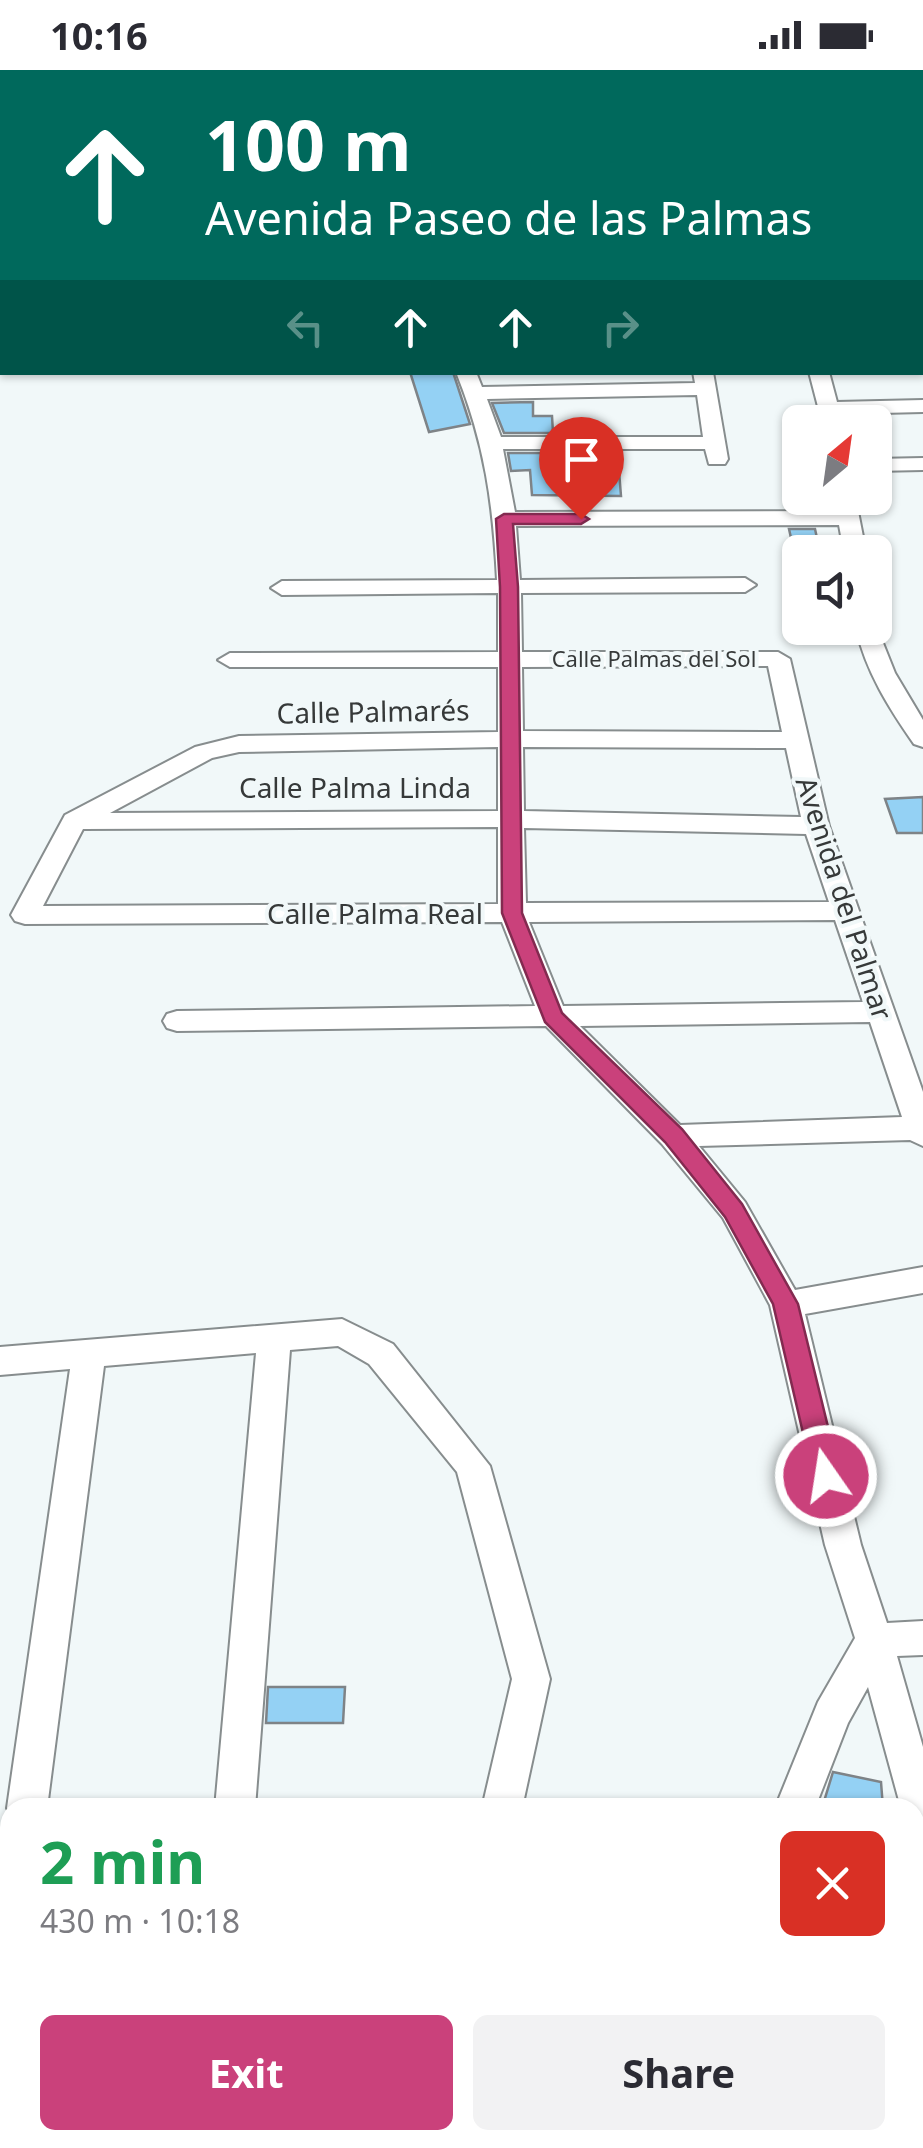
<!DOCTYPE html>
<html lang="en">
<head>
<meta charset="utf-8">
<style>
  :root { --surface:#fff; --page:#f2f2f3; --text:#2b2b33; --muted:#7c7c81; --accent:#ca417b }
  body { margin:0; font-family:"Noto Sans",sans-serif; background:var(--page); color:var(--text); height:100vh; display:flex; flex-direction:column; font-size:38px; white-space:nowrap }
  * { box-sizing:border-box; margin:0 }
  p { font-size:32px; color:var(--muted) }
  .icon { flex:none; width:55px; height:55px; fill:none; stroke:currentColor; stroke-width:2; stroke-linecap:round; stroke-linejoin:round }
  .map { position:relative; flex:1; overflow:hidden }
  .sheet { position:absolute; left:0px; top:1728px; width:925px; height:352px; display:flex; flex-direction:column; background:var(--surface); border-radius:30px 30px 0 0; box-shadow:0 2px 8px #0004 }
  .sheet>* { flex:none }
  .hud { position:absolute; left:0px; top:0px; width:925px; height:305px; box-shadow:0 2px 8px #0004; background:#00695c; color:#fff; overflow:hidden }
  .needle { width:65px; rotate:29deg }
  .controls { position:absolute; left:782px; top:335px; display:grid; gap:20px }
  .controls a { display:grid; place-items:center; width:110px; height:110px; border-radius:15px; background:var(--surface); box-shadow:0 2px 8px #0004; font-size:50px }
  .pin { position:absolute; display:grid; place-items:center; width:85px; height:85px; color:#fff; margin:-102px -42px; border-radius:50% 50% 50% 0; rotate:-45deg; box-shadow:0 0 10px #0007 }
  .pin .icon { rotate:45deg }
  .me { position:absolute; width:110px; margin:-55px; rotate:347deg; stroke-linejoin:round; filter:drop-shadow(0 0 8px #0008) }
  .turn { display:flex; align-items:center; gap:35px; height:210px; padding:0 40px; font-size:45px }
  .turn .icon { width:130px; height:130px; stroke-width:2.5 }
  .turn b { display:block; font-size:70px; line-height:85px }
  .lanes { display:flex; align-items:center; height:95px; padding:0 40px; background:#0003; justify-content:center; gap:50px; direction:ltr }
  .lanes .off { opacity:.35 }
  .round { display:grid; place-items:center; flex:none; width:105px; height:105px; border-radius:15px; background:var(--page) }
  .summary { display:flex; align-items:center; justify-content:space-between; height:170px; padding:0 40px }
  h1 { font-size:60px; font-weight:700; line-height:75px; color:#1e9e55 }
  .primary-button { display:flex; gap:20px; margin-top:auto; padding:20px 40px }
  .primary-button a { flex:1; height:115px; border-radius:15px; background:var(--accent); color:#fff; font-size:40px; font-weight:700; line-height:115px; text-align:center }
  .primary-button a+a { background:var(--page); color:var(--text) }
  .status { display:flex; justify-content:space-between; align-items:center; height:70px; padding:0 50px; background:var(--surface); direction:ltr }
  .status svg { height:28px; fill:currentColor }
  .map>svg:first-child { display:block }
  .building { fill:#94d1f4; stroke:#7e8387; stroke-width:2.5 }
  .lines { fill:none; stroke-linecap:round; stroke-linejoin:round }
  .minor-casing { stroke:#878d8e; stroke-width:4 }
  .minor { fill:#fff; fill-rule:evenodd }
  .route { fill:#ca417b; stroke:#832a50; stroke-width:2.5 }
  .labels { text-anchor:middle; dominant-baseline:central; stroke-width:8; stroke-linejoin:round; paint-order:stroke }
  .far-street-label { font-size:22px; fill:#363939; stroke:#f1f8f9 }
  .street-label { font-size:28px; fill:#363939; stroke:#f1f8f9 }
</style>
</head>
<body>
<div class="status"><b>10:16</b><svg viewBox="0 0 49 12"><path d="M0 12V9h3v3zM5 12V6h3v6zM10 12V3h3v9zM15 12V0h3v12zM26 1h20v11H26zM47 4h2v5h-2z"/></svg></div>
<div class="map">
<svg width="923" height="2078" viewBox="0 0 923 2078">
  <rect width="100%" height="100%" fill="#f1f8f9"/>
  <path class="building" d="M 410,302 L 453,302 L 470,354 L 429,362 Z
    M 533,332 L 533,346 L 552,346 L 553,363 L 504,363 L 492,333 Z
    M 508,383 L 553,383 L 554,400 L 619,401 L 621,426 L 532,425 L 530,400 L 511,401 Z
    M 789,459 L 815,459 L 820,482 L 794,481 Z
    M 923,727 L 923,763 L 897,763 L 885,729 Z
    M 268,1617 L 345,1617 L 343,1653 L 266,1653 Z
    M 833,1702 L 881,1712 L 883,1738 L 822,1738 Z"/>
  <g class="lines">
    <g class="minor-casing">
      <path id="minor" d="M 160,0 L 196,0 L 197,2 L 162,2 Z
        M 627,0 L 660,0 L 661,2 L 629,2 Z
        M 669,0 L 704,0 L 705,2 L 671,2 Z
        M 800,0 L 816,0 L 816,2 L 800,2 Z
        M 0,9 L 2,9 L 2,19 L 0,19 Z
        M 0,50 L 2,50 L 2,60 L 0,60 Z
        M 0,159 L 2,159 L 2,169 L 0,169 Z
        M 456,302 L 476,302 L 482,317 L 695,313 L 693,302 L 713,302 L 728,389 L 725,394 L 709,394 L 705,379 L 503,379 L 515,442 L 836,441 L 837,428 L 853,428 L 856,431 L 866,482 L 844,482 L 839,455 L 516,456 L 520,510 L 745,508 L 756,515 L 745,522 L 521,523 L 522,582 L 778,582 L 790,589 L 829,756 L 923,1022 L 923,1076 L 910,1070 L 699,1076 L 745,1132 L 795,1220 L 923,1197 L 923,1223 L 805,1244 L 861,1475 L 887,1553 L 923,1551 L 923,1585 L 897,1586 L 923,1677 L 923,1766 L 915,1763 L 915,1738 L 901,1738 L 868,1617 L 848,1653 L 815,1738 L 775,1738 L 818,1632 L 855,1568 L 825,1475 L 770,1235 L 723,1148 L 662,1074 L 546,956 L 177,961 L 167,958 L 163,951 L 167,944 L 177,941 L 535,936 L 502,852 L 25,854 L 15,851 L 11,845 L 65,745 L 195,677 L 239,666 L 498,662 L 498,597 L 230,597 L 218,590 L 230,583 L 498,582 L 498,523 L 282,525 L 271,518 L 282,511 L 497,510 C 493,433 485,374 456,302 ZM 697,325 L 703,367 L 501,367 L 487,329 ZM 768,596 L 782,662 L 523,661 L 522,597 ZM 498,677 L 498,741 L 110,743 L 212,688 L 239,682 ZM 523,677 L 786,678 L 801,747 L 524,741 ZM 498,757 L 498,834 L 43,836 L 83,759 ZM 524,758 L 806,764 L 829,832 L 526,833 ZM 835,850 L 863,932 L 563,936 L 529,852 ZM 870,952 L 902,1047 L 680,1055 L 580,956 Z
        M 809,302 L 829,302 L 837,332 L 923,330 L 923,342 L 840,344 L 842,352 L 822,352 Z
        M 923,388 L 923,400 L 875,401 L 875,389 Z
        M 875,553 L 895,603 L 923,650 L 923,677 L 914,674 C 889,638 866,602 856,558 L 875,558 Z
        M 342,1249 L 393,1274 L 490,1396 L 550,1609 L 522,1738 L 482,1738 L 512,1609 L 457,1402 L 369,1294 L 338,1276 L 290,1280 L 255,1738 L 215,1738 L 256,1283 L 104,1296 L 47,1738 L 10,1738 L 10,1744 L 7,1738 L 70,1299 L 0,1305 L 0,1277 Z
        M 10,1841 L 10,1896 L 8,1897 L 0,1893 L 0,1846 Z
        M 915,2032 L 923,2034 L 923,2078 L 901,2070 L 915,2070 Z"/>
    </g>
    <use href="#minor" class="minor"/>
  </g>
  <path class="route" d="M 504,444 L 581,444 L 589,449 L 581,454 L 513,454 L 518,517 L 522,843 L 562,943 L 682,1059 L 742,1134 L 798,1234 L 840,1406 L 836,1414 L 826,1417 L 817,1414 L 813,1406 L 773,1234 L 725,1147 L 665,1072 L 545,952 L 502,843 L 500,517 L 496,449 Z"/>
  <g class="labels">
    <g class="far-street-label">
      <text x="654" y="588">Calle Palmas del Sol</text>
    </g>
    <g class="street-label">
      <text transform="translate(373 641) rotate(-1)">Calle Palmarés</text>
      <text x="355" y="717">Calle Palma Linda</text>
      <text transform="translate(845 828) rotate(72)">Avenida del Palmar</text>
      <text x="375" y="843">Calle Palma Real</text>
    </g>
  </g>
</svg>
<div class="controls">
<a><svg class="needle" viewBox="-14 -14 28 28"><path d="M0-13l5 13h-10z" fill="#e53935"/><path d="M0 13l5-13h-10z" fill="#7c7c81"/></svg></a>
<a><svg class="icon" aria-label="sound" viewBox="0 0 24 24"><path d="M4 9h4l5-4v14l-5-4H4zM17 9q2 3 0 6"/></svg></a>
</div>
<div class="pin" style="left:581px;top:449px;background:#d93025"><svg class="icon" aria-label="arrive" viewBox="0 0 24 24"><path d="M6 21V4h12l-3 4 3 4H6"/></svg></div>
<svg class="me" style="left:826px;top:1406px" viewBox="-20 -20 40 40"><circle r="17" fill="#ca417b" stroke="#fff" stroke-width="3"/><path d="M0-11L8 9 0 5-8 9z" fill="#fff"/></svg>
<div class="hud">
<div class="turn"><svg class="icon" aria-label="ahead" viewBox="0 0 24 24"><path d="M12 20V5M6 11l6-6 6 6"/></svg><div><b>100 m</b>Avenida Paseo de las Palmas</div></div>
<div class="lanes"><svg class="icon off" aria-label="left" viewBox="0 0 24 24"><path d="M17 20v-9H6M10 6l-5 5 5 5"/></svg><svg class="icon" aria-label="ahead" viewBox="0 0 24 24"><path d="M12 20V5M6 11l6-6 6 6"/></svg><svg class="icon" aria-label="ahead" viewBox="0 0 24 24"><path d="M12 20V5M6 11l6-6 6 6"/></svg><svg class="icon off" aria-label="right" viewBox="0 0 24 24"><path d="M7 20v-9h11M14 6l5 5-5 5"/></svg></div>
</div>
<section class="sheet">
<div class="summary"><div><h1>2 min</h1><p>430 m · 10:18</p></div><a class="round" style="background:#d93025;color:#fff"><svg class="icon" aria-label="close" viewBox="0 0 24 24"><path d="M6 6l12 12M18 6L6 18"/></svg></a></div>
<div class="primary-button"><a>Exit</a><a>Share</a></div>
</section>
</div>
</body>
</html>
